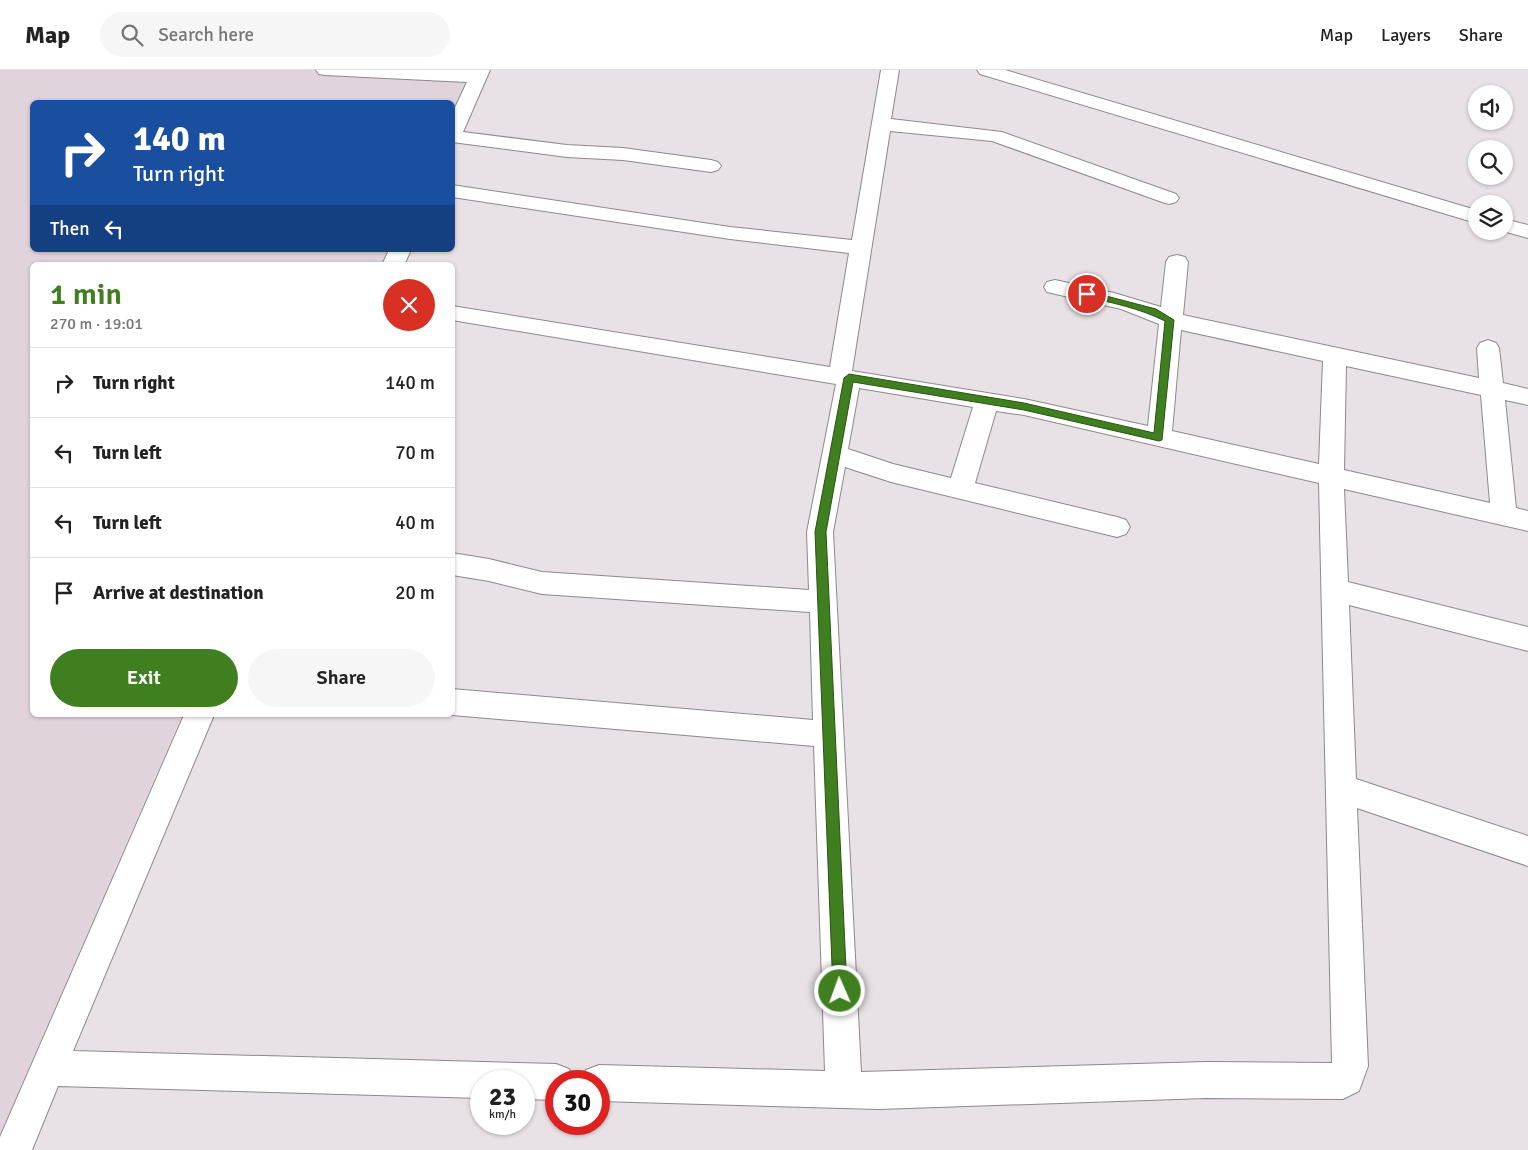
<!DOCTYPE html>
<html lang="en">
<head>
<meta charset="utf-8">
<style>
  :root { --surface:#fff; --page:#f6f6f6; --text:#222; --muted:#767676; --line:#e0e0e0; --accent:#407f1f }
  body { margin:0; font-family:Signika,sans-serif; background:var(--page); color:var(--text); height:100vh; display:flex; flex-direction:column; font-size:19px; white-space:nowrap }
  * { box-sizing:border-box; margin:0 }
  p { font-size:16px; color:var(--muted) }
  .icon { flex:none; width:28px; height:28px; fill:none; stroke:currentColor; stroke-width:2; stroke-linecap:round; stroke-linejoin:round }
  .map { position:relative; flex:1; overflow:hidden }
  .side { position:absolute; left:30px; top:192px; width:425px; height:455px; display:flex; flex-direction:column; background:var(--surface); border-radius:8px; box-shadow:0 1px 4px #0004 }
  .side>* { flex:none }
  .top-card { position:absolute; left:30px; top:30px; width:425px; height:152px; border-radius:8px; box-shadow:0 1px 4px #0004; background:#1a4fa0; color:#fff; overflow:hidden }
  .fabs { position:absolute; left:1468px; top:15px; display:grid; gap:10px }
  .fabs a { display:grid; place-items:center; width:45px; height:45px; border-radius:50%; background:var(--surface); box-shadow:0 1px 4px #0004; font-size:25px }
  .speed { position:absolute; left:470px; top:1000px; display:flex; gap:10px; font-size:25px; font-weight:700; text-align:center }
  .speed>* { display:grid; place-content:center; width:65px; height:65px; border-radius:50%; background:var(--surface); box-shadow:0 1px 4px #0004; line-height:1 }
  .speed small { font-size:12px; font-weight:400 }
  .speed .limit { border:8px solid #d22; background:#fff; color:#111 }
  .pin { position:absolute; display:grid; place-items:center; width:42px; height:42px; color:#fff; margin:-21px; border:2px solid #fff; border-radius:50%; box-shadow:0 1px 5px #0007 }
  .me { position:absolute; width:55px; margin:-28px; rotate:358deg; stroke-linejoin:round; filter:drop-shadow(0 0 4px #0008) }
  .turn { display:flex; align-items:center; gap:18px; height:105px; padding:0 20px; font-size:22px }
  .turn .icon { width:65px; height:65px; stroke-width:2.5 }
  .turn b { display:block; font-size:35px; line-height:42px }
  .then { display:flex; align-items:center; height:48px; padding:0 20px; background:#0003; gap:10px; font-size:19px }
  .round { display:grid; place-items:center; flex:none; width:52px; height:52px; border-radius:26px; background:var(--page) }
  .summary { display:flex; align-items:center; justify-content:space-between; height:85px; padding:0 20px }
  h1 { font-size:30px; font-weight:600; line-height:38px; color:var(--accent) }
  .primary-button { display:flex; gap:10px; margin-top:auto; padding:10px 20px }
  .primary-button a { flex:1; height:58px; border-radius:30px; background:var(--accent); color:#fff; font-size:20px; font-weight:600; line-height:58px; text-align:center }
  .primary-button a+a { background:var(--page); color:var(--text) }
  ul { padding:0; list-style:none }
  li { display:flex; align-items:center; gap:15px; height:70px; padding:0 20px; border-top:1px solid var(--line) }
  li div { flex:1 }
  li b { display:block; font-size:19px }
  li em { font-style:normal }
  header { display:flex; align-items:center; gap:30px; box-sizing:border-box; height:70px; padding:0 25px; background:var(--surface); border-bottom:1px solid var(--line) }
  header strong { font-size:24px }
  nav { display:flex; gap:28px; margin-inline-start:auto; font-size:18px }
  .search { width:350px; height:45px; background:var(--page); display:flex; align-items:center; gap:12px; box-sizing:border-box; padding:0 18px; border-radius:28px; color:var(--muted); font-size:19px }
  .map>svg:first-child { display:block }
  .built { fill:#e1d3dc }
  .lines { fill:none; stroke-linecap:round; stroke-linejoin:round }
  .minor-casing { stroke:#8e888c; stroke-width:2 }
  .minor { fill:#fff; fill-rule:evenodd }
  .route { fill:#407f1f; stroke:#2a5314 }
</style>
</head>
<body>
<header>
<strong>Map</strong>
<div class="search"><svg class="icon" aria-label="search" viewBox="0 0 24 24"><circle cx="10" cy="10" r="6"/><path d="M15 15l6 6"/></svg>Search here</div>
<nav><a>Map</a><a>Layers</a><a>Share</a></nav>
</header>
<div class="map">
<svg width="1528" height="1080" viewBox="0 0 1528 1080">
  <rect width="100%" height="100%" fill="#e8e1e6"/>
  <path class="built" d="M 0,0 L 480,0 L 453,59 L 452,32 L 32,32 L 32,180 L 396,180 L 389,195 L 32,195 L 32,645 L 182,645 L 0,1064 Z"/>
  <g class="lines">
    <g class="minor-casing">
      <path id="minor" d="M 316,0 L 490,0 L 463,62 L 567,75 L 623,78 L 711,90 L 718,92 L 721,96 L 718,100 L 711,102 L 623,90 L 567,87 L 452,72 L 452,44 L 467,12 L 325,5 L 319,4 Z
        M 881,0 L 899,0 L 891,49 L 1002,62 L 1176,124 L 1179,128 L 1176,132 L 1169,134 L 1162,132 L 992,71 L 890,61 L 852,301 L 1024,329 L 1148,356 L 1159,254 L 1121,239 L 1047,222 L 1044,217 L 1047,212 L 1055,210 L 1114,223 L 1161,237 L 1166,192 L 1169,187 L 1177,185 L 1185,187 L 1188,192 L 1183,245 L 1479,308 L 1477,278 L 1480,273 L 1488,270 L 1496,273 L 1499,278 L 1503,313 L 1528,319 L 1528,335 L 1505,330 L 1516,438 L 1528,441 L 1528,461 L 1344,419 L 1348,512 L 1528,557 L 1528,581 L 1349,535 L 1356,709 L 1528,766 L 1528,796 L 1357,738 L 1368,996 L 1359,1021 L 1343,1029 L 1206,1028 L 879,1039 L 599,1031 L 599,1011 L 582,1011 L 586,1000 L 599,995 L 825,1001 L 814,676 L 452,645 L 452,619 L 813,650 L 810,542 L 542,524 L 489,511 L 452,505 L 452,483 L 489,489 L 542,502 L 809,520 L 807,462 L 836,314 L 452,250 L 452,236 L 830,297 L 849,183 L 730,169 L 452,127 L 452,115 L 730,157 L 852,170 ZM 1181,260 L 1323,291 L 1319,394 L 1172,361 ZM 1346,296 L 1481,325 L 1490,433 L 1344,400 ZM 859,318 L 973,337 L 951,408 L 893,394 L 848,379 ZM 996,341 L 1024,345 L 1319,413 L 1332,993 L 1206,992 L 861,1002 L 833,462 L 845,397 L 891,412 L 1117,467 L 1126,464 L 1130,457 L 1126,450 L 1117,447 L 975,413 Z
        M 977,0 L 1005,0 L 1476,140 L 1476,153 L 980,4 Z
        M 1504,149 L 1528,155 L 1528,168 L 1503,161 Z
        M 389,180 L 411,180 L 404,195 L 382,195 Z
        M 184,645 L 214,645 L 73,981 L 556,994 L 569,999 L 574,1011 L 556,1011 L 556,1030 L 524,1029 L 524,1011 L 481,1011 L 481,1028 L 58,1016 L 32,1080 L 0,1080 L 0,1067 Z"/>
    </g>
    <use href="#minor" class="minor"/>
  </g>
  <path class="route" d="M 1087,221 L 1156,239 L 1174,250 L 1162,370 L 1159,371 L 1024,340 L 853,312 L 826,462 L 847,921 L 845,926 L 840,928 L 835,926 L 833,921 L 815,462 L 844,308 L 849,304 L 1024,333 L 1154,363 L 1165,251 C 1139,238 1112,233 1084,226 L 1082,224 Z"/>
</svg>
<div class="fabs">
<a><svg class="icon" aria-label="sound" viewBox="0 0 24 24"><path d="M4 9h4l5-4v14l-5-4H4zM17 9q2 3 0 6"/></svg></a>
<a><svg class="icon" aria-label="search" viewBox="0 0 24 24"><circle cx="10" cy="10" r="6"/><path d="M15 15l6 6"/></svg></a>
<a><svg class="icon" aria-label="layers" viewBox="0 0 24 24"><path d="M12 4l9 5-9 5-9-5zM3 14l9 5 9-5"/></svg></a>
</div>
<div class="speed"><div>23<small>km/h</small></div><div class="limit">30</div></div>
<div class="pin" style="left:1087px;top:224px;background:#d93025"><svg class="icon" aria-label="arrive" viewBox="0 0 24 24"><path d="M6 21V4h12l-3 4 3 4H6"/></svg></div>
<svg class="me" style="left:840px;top:921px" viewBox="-20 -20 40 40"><circle r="17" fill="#407f1f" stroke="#fff" stroke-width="3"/><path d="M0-11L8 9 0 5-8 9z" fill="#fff"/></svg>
<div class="top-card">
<div class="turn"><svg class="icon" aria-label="right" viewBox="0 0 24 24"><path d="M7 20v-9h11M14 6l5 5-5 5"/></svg><div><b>140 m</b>Turn right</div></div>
<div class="then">Then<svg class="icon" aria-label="left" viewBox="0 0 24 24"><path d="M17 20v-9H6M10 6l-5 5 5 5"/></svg></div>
</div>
<section class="side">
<div class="summary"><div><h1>1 min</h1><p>270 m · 19:01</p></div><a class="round" style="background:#d93025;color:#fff"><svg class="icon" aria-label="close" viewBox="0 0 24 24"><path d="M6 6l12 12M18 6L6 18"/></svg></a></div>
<ul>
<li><svg class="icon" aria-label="right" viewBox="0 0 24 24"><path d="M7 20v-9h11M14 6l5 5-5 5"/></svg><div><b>Turn right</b></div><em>140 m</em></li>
<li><svg class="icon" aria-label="left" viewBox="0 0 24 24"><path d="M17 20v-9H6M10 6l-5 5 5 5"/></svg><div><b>Turn left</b></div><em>70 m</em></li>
<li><svg class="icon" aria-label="left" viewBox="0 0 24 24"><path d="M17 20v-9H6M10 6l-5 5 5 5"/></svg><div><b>Turn left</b></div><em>40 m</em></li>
<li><svg class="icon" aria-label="arrive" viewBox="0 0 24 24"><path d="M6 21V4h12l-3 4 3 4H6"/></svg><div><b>Arrive at destination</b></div><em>20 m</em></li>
</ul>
<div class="primary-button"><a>Exit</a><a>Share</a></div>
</section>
</div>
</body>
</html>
